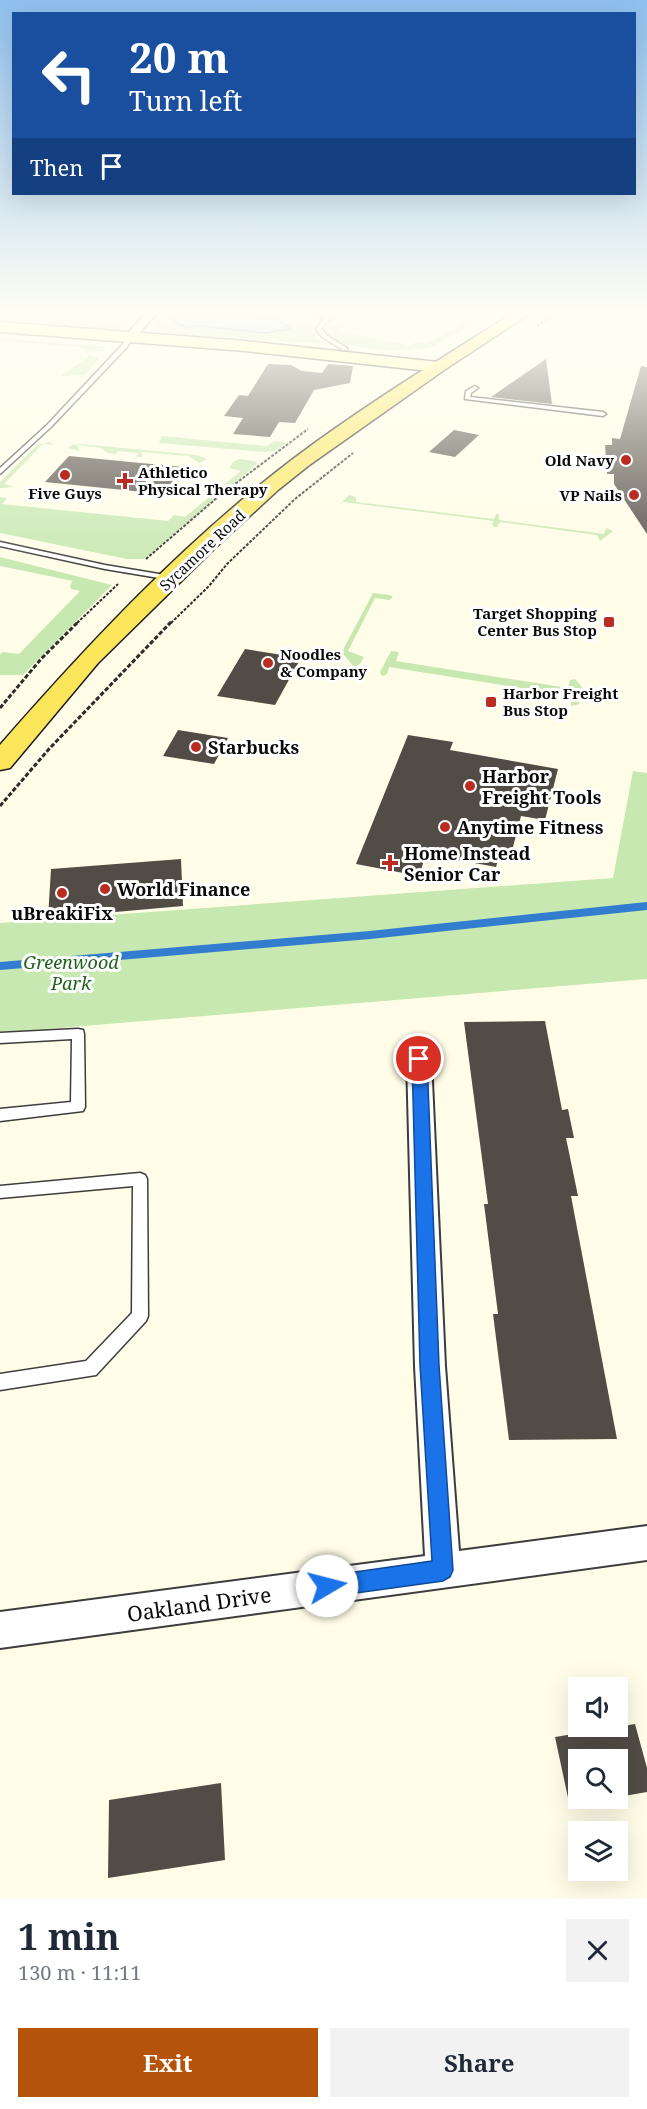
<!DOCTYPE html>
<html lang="en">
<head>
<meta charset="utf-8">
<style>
  :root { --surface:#fff; --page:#f2f2f3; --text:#1f2937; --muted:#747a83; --accent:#b45309 }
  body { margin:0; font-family:"Noto Serif",serif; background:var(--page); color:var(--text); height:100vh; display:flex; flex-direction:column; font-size:22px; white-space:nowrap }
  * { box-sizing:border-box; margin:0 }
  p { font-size:20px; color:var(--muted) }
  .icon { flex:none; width:33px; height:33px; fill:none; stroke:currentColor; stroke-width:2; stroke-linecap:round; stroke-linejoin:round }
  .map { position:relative; height:1899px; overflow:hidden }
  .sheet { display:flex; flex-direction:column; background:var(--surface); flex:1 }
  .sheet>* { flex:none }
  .hud { position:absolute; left:12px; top:12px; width:624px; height:183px; border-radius:0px; box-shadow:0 6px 24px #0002; background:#1a4fa0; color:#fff; overflow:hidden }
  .tools { position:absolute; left:568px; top:1677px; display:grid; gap:12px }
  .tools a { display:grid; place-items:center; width:60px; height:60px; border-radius:0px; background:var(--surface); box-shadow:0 6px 24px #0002; font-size:30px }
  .pin { position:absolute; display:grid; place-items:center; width:51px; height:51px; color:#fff; margin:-26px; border:3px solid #fff; border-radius:50%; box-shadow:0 2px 6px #0007 }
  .me { position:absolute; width:66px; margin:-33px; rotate:82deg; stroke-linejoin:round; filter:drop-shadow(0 0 4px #0008) }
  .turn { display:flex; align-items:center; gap:21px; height:126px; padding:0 18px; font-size:27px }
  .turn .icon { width:78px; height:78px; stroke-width:2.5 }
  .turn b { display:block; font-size:42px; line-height:51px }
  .then { display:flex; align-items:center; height:57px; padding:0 18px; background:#0003; gap:12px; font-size:22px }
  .round { display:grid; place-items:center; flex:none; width:63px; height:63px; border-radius:0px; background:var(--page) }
  .headline { display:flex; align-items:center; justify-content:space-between; height:102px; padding:0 18px }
  h1 { font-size:36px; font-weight:700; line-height:45px }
  .primary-button { display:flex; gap:12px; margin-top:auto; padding:12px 18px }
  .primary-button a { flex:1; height:69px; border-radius:0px; background:var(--accent); color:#fff; font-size:24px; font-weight:700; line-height:69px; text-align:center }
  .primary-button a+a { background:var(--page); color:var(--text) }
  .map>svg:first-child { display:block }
  .green { fill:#c7e8b1 }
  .water { fill:#abd2f7; stroke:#327dce; stroke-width:1.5 }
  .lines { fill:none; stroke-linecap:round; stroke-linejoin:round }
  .stream { stroke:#327dce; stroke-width:8 }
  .building { fill:#524c46 }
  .service-casing { stroke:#3d3d3d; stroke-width:3 }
  .minor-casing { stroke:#3d3d3d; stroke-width:4 }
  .secondary-casing { stroke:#2c2c2c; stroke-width:3 }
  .primary-casing { stroke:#1b1b1b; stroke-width:3 }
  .path-far1 { stroke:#2c2c2c; stroke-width:2; stroke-dasharray:3 1.5; stroke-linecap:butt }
  .path { stroke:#2c2c2c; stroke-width:3; stroke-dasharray:4.5 2; stroke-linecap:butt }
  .service { fill:#fff; fill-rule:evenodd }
  .minor { fill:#fff; fill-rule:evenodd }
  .secondary { fill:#feffa2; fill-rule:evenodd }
  .primary { fill:#fbe65b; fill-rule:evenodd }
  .route { fill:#1a73e8; stroke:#114b97; stroke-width:1.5 }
  .poi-dot { fill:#ba2c22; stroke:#fff; stroke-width:2 }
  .labels { text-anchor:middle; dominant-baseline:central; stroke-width:6; stroke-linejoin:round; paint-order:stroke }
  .far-poi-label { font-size:15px; font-weight:bold; fill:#0a0a0a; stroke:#fff; text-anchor:end }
  .far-street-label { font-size:15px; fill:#0a0a0a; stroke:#fff }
  .poi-label { font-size:18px; font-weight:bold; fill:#0a0a0a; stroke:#fff; text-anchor:start }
  .park-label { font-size:18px; font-style:italic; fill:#21611b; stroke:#fff }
  .near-street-label { font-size:21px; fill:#0a0a0a; stroke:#fff }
</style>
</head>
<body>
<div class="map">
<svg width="647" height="1899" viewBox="0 0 647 1899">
  <rect width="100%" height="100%" fill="#fffde7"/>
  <path class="green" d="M 0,313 L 100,317 L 105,313 L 140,313 C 131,325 122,329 108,331 L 0,323 Z
    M 161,313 L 177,313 L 173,322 L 186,327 L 267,318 L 246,313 L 279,313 L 301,318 L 307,315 L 319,319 L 312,331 L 317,338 L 327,344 L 166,334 L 154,328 Z
    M 444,313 L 490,313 C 471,324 452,338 433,346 C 412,354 331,352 322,329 L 327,324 L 345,325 L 338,330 L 409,346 L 416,342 L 426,344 L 465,322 L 457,320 L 460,316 Z
    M 0,338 L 100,346 L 106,347 L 104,351 L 87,352 L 79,347 L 0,341 Z
    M 90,355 L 99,358 L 85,375 L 61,376 Z
    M 162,436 L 266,446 L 275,441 L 286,443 L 274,451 L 265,452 L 159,443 Z
    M 50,442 L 54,445 L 43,444 L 4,484 L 14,487 L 0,488 L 0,482 L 34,448 L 39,444 Z
    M 82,444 L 197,455 L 207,459 L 200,463 L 188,456 L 141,452 L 143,457 L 136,457 L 138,453 L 118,451 L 115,454 L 107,453 L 101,448 L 77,445 L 80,451 L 68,448 L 72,445 Z
    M 239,459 L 255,461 L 257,464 L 144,559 L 127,559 L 0,533 L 0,497 L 7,498 L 2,504 L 168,521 L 174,515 L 185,517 L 241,471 L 229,468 L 233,462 Z
    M 349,495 L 356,497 L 356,502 L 494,519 L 496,514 L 499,514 L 499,520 L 604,534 L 606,528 L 613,531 L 600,541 L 597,535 L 500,522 L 497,527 L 494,527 L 492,525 L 494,521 L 343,502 L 337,507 Z
    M 0,557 L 112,585 L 23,675 L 0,675 L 0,654 L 3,652 L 19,654 L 80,591 L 71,589 L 70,585 L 73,581 L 0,566 Z
    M 373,593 L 390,595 L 393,597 L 389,600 L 375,598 L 348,651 L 364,657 L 360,664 L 354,667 L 344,655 L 344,648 Z
    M 391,651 L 399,652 L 396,661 L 568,688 L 570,680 L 575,679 L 582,687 L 579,704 L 571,706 L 571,696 L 389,667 L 387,674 L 382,676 L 380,672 Z
    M 633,771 L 647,773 L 647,979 L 0,1033 L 0,923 L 613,878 Z"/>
  <path class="water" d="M 177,313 C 198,313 281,310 290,329 L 266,333 L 201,326 L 186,327 L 173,322 Z"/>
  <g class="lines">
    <path class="stream" d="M 0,966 L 370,935 L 647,906"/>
  </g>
  <path class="building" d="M 546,359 L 552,404 L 491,397 Z
    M 268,364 L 291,365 L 302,371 L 322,373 L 328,364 L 353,366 L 350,383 L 314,390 L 295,423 L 279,422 L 270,437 L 233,434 L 243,418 L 224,416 L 239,395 L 248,396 Z
    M 641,366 L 647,367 L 647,534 L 614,484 L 614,474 L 607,474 L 605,445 L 612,445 L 612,438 L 620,439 Z
    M 454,430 L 479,435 L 455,457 L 429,452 Z
    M 69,456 L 120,461 L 183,467 L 163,494 L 45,482 Z
    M 245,649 L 301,658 L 275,705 L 217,696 Z
    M 178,730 L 228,738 L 214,764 L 163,756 Z
    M 408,735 L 453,742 L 450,750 L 558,769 L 545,820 L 521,816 L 512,851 L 501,849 L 496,867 L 426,854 L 419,876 L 356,864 Z
    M 181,859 L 183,906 L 48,918 L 51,869 Z
    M 545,1021 L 562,1110 L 568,1109 L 574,1138 L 566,1138 L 578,1196 L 571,1196 L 617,1439 L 509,1440 L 493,1314 L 498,1314 L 484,1204 L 488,1204 L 464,1022 Z
    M 635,1724 L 647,1768 L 647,1792 L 618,1797 L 618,1760 L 579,1760 L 579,1806 L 570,1807 L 555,1737 Z
    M 221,1783 L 225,1860 L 108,1878 L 109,1800 Z"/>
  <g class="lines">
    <g class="service-casing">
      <path id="service" d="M 310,313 L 329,315 L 341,313 L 326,322 L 322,329 L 326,335 L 347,348 L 347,350 L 343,350 L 322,337 L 316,329 L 325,318 Z
        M 127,337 L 132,338 L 127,347 L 51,427 L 0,474 L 0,468 L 47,425 L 122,345 Z
        M 475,386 L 478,388 L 471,393 L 470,397 L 603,412 L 606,414 L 603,416 L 465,399 L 466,391 Z
        M 0,542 L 105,565 L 171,576 L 175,578 L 171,580 L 105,569 L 0,546 Z
        M 78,1029 L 83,1030 L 84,1034 L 85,1107 L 83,1111 L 0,1121 L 0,1109 L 71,1102 L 72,1039 L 0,1043 L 0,1033 Z
        M 140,1173 L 145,1175 L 147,1179 L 148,1316 L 146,1321 L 96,1375 L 0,1390 L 0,1374 L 86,1361 L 132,1313 L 133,1186 L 0,1198 L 0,1186 Z"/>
    </g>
    <g class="minor-casing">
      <path id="minor" d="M 147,313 L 157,313 L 133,340 L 125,340 L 125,336 Z
        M 419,1049 L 428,1052 L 431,1059 L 445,1366 L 459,1551 L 647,1526 L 647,1560 L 0,1648 L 0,1612 L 425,1556 L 415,1366 L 407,1059 L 410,1052 Z"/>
    </g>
    <g class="secondary-casing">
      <path id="secondary" d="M 0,322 L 245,341 L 438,362 L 446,367 L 438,372 L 245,351 L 0,332 Z"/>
    </g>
    <g class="primary-casing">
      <path id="primary" d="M 513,313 L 531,313 L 444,370 L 308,466 L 278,490 L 213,550 L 98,663 L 10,768 L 0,770 L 0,745 C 89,643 185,541 293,459 C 363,406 439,360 513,313 Z"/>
    </g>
    <path class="path-far1" d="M 537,326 L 557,313
      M 146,559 L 219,496 L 308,429
      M 77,623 L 118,584
      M 171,623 L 209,586 L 227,564 L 295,499 L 353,453"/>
    <path class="path" d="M 0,708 L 41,659 L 79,621
      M 0,806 L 49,749 L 172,621"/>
    <use href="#service" class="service"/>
    <use href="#minor" class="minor"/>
    <use href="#secondary" class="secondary"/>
    <use href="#primary" class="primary"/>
  </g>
  <linearGradient id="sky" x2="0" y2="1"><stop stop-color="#8fc0ee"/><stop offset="0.54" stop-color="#fffef4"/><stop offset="1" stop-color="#fffef4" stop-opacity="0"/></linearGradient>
  <rect width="647" height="579" fill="url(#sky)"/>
  <path class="route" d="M 419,1053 L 424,1054 L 427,1059 L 439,1365 L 453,1570 L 450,1577 L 443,1581 L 327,1597 L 320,1594 L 316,1586 L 320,1579 L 327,1576 L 432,1561 L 420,1365 L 412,1059 L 414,1054 Z"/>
  <g class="poi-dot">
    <circle cx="626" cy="460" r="6"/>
    <circle cx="65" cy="475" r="6"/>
    <path d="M122 472h6v6h6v6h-6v6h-6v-6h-6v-6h6z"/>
    <circle cx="634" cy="495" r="6"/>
    <rect x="603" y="616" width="12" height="12" rx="3"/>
    <circle cx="268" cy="663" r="6"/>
    <rect x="485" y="696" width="12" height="12" rx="3"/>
    <circle cx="196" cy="747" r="6"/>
    <circle cx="470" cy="786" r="6"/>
    <circle cx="445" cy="827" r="6"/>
    <path d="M387 854h6v6h6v6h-6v6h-6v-6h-6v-6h6z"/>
    <circle cx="105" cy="889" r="6"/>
    <circle cx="62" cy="893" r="6"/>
  </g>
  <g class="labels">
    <g class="far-poi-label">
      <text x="614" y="460">Old Navy</text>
      <text x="138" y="472" text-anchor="start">Athletico<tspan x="138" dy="17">Physical Therapy</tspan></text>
      <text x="65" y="493" text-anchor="middle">Five Guys</text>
      <text x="622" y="495">VP Nails</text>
      <text x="597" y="613">Target Shopping<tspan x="597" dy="17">Center Bus Stop</tspan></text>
      <text x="280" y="654" text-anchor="start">Noodles<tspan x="280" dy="17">&amp; Company</tspan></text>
      <text x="503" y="693" text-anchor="start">Harbor Freight<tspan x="503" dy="17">Bus Stop</tspan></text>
    </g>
    <g class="far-street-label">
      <text transform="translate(202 550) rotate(-43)">Sycamore Road</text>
    </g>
    <g class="poi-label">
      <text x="208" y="747">Starbucks</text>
      <text x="482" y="776">Harbor<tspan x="482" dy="21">Freight Tools</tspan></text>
      <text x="457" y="827">Anytime Fitness</text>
      <text x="404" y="853">Home Instead<tspan x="404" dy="21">Senior Car</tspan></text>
      <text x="117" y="889">World Finance</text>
      <text x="62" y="913" text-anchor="middle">uBreakiFix</text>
    </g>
    <g class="park-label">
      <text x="71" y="962">Greenwood<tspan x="71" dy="21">Park</tspan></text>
    </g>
    <g class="near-street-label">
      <text transform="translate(199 1604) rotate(-8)">Oakland Drive</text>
    </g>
  </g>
</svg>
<div class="tools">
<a><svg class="icon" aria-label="sound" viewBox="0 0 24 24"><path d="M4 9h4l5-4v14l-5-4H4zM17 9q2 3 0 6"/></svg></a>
<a><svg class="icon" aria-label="search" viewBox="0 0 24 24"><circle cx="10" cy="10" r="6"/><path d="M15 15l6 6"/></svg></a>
<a><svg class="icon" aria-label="layers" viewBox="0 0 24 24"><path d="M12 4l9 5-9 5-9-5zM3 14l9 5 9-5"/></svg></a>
</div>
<div class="pin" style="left:419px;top:1059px;background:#d93025"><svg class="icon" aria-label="arrive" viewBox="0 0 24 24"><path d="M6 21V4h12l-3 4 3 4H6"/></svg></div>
<svg class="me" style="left:327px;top:1586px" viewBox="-20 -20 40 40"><circle r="19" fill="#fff"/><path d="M0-13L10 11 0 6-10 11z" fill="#1a73e8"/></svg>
<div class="hud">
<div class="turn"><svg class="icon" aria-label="left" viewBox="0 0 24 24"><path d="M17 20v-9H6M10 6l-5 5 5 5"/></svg><div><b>20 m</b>Turn left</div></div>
<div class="then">Then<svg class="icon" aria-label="arrive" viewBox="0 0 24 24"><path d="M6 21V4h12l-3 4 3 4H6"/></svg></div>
</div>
</div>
<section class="sheet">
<div class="headline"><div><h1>1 min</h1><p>130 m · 11:11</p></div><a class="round"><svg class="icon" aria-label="close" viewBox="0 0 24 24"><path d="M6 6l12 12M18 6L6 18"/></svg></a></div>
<div class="primary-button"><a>Exit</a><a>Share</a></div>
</section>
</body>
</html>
